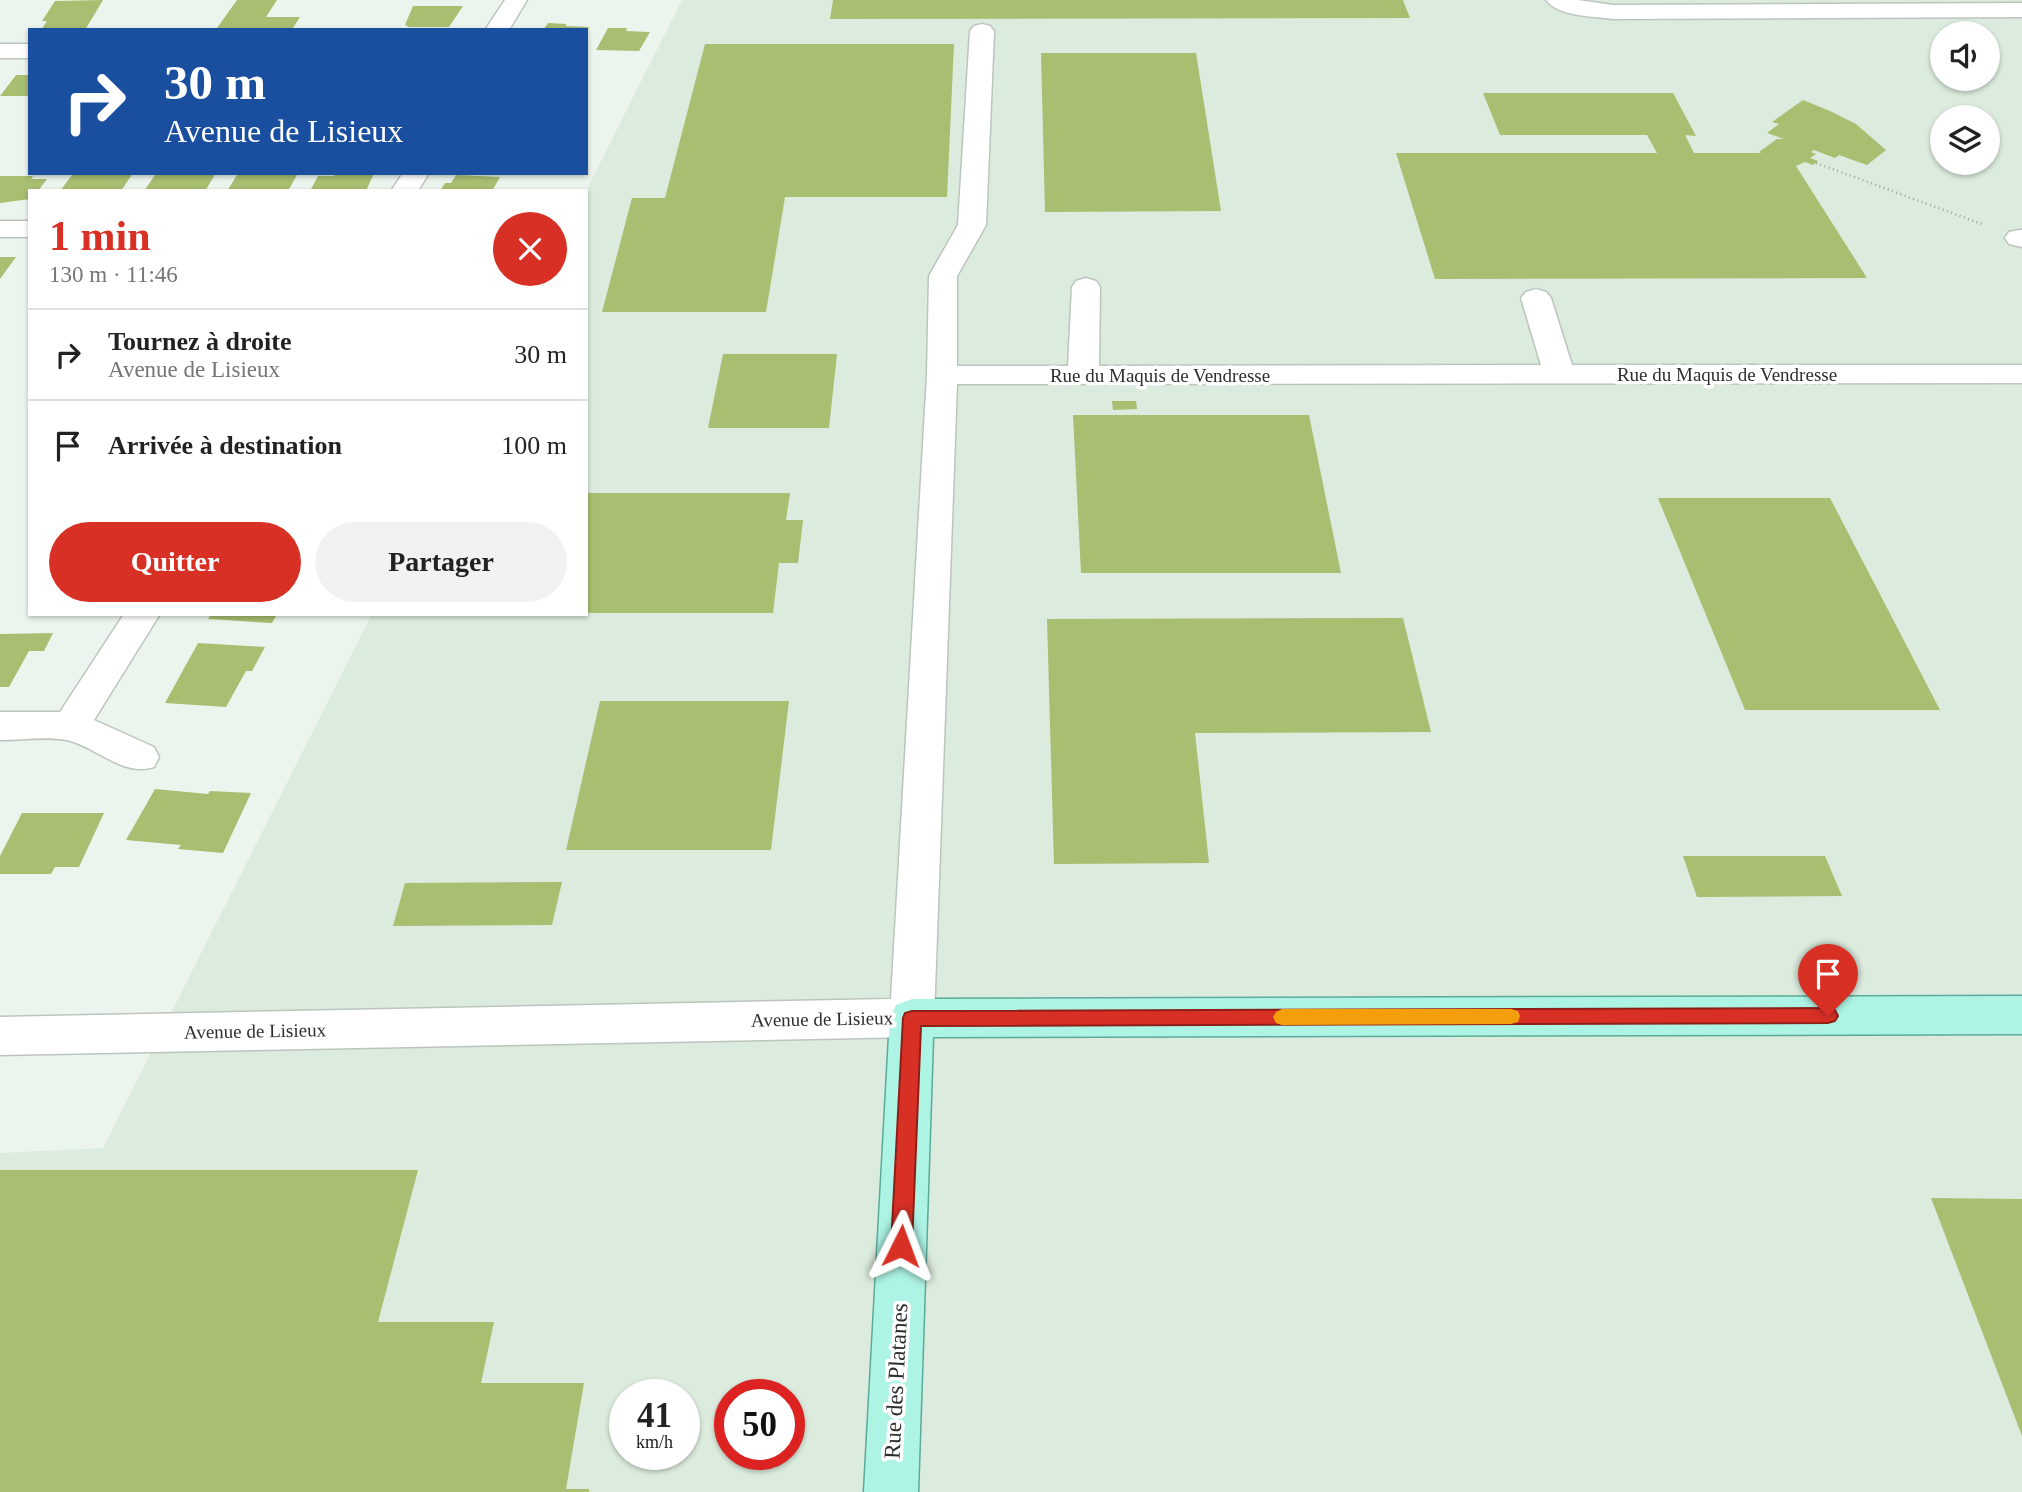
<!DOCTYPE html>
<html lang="fr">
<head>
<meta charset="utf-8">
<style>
  :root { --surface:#fff; --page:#f2f2f2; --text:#222; --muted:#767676; --line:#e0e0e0; --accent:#d93025 }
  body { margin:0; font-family:"Times New Roman",serif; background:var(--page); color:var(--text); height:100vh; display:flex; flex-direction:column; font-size:26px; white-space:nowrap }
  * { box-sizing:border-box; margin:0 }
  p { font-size:23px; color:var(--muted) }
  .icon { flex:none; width:38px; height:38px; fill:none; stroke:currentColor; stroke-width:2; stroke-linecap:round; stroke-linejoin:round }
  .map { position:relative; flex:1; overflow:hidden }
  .panel { position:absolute; left:28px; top:189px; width:560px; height:427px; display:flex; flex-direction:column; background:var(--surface); border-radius:0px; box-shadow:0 2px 5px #0004 }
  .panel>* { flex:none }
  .top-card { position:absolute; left:28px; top:28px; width:560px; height:147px; border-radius:0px; box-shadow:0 2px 5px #0004; background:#1a4fa0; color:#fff; overflow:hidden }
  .buttons { position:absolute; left:1930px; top:21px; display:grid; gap:14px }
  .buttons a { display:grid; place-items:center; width:70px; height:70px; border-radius:50%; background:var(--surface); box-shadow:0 2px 5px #0004; font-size:35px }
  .speed { position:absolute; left:609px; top:1379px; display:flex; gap:14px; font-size:35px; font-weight:700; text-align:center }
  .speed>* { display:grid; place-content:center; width:91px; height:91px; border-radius:50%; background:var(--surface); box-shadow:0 2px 5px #0004; line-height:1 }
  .speed small { font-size:18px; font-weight:400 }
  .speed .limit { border:10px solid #d22; background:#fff; color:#111 }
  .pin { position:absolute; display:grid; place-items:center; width:60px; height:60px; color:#fff; margin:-72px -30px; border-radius:50% 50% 50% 0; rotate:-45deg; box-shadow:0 0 7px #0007 }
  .pin .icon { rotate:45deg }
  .me { position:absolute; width:77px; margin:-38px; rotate:3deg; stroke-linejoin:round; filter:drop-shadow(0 0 5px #0008) }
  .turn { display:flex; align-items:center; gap:24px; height:147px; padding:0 21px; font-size:32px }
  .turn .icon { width:91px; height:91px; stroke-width:2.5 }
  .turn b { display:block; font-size:49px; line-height:60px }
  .round { display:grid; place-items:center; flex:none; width:74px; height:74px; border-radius:37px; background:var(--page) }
  .head { display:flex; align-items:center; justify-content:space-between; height:119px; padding:0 21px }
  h1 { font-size:42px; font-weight:700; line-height:52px; color:var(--accent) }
  .cta { display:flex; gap:14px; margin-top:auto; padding:14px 21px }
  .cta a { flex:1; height:80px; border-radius:42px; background:var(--accent); color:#fff; font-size:28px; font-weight:700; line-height:80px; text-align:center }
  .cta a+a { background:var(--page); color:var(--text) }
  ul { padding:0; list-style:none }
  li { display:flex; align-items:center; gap:21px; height:91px; padding:0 21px; border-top:2px solid var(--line) }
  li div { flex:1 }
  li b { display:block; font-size:26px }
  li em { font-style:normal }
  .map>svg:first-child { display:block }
  .built { fill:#dbebdd; fill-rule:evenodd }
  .building { fill:#a8be71 }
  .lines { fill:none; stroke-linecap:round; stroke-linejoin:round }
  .minor-casing { stroke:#bcc5bd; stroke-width:3 }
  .major-casing { stroke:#5caa99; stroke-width:3 }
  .path { stroke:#9ba19b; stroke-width:2.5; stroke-dasharray:1 3.5; stroke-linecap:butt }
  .minor { fill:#fff; fill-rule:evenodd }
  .major { fill:#adf4e5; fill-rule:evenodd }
  .route { fill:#d93025; stroke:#8d1f18; stroke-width:2 }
  .slow { fill:#f59e0b }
  .labels { text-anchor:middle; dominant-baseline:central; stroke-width:7; stroke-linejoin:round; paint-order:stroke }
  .street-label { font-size:19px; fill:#2c2f2c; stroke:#fff }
  .near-street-label { font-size:23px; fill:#2c2f2c; stroke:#fff }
</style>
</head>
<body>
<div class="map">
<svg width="2022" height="1492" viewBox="0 0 2022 1492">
  <rect width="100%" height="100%" fill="#ecf5ed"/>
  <path class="built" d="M 682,0 L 2022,0 L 2022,1492 L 0,1492 L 0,1153 L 103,1148 L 372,614 L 586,614 L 586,191 ZM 1942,33 L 1988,33 L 1988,79 L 1942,79 ZM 1942,117 L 1988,117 L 1988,163 L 1942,163 ZM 625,1395 L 684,1395 L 684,1454 L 625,1454 ZM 730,1395 L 789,1395 L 789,1454 L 730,1454 Z"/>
  <path class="building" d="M 103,0 L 85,30 L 41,30 L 47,21 L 42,21 L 55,1 Z
    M 237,0 L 277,0 L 266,17 L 300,17 L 293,28 L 217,28 Z
    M 833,0 L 1403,0 L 1410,18 L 830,19 Z
    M 413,6 L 463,6 L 449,27 L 409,27 L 405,25 Z
    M 548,23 L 567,24 L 565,26 L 589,27 L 588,30 L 543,30 Z
    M 608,28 L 627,28 L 626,31 L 650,32 L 639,51 L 596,50 Z
    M 705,44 L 954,44 L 947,197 L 785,197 L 766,312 L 602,312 L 632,198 L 665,198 Z
    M 1041,53 L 1196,53 L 1221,211 L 1045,212 Z
    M 16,75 L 30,75 L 30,96 L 0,96 Z
    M 1483,93 L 1673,93 L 1696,136 L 1685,135 L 1694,153 L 1762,153 L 1759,152 L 1777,139 L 1784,139 L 1767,133 L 1779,124 L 1772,122 L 1803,100 L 1830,111 L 1856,124 L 1886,150 L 1867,165 L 1839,155 L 1835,158 L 1814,150 L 1811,152 L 1816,154 L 1810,158 L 1818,161 L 1813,165 L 1805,162 L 1796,166 L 1867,278 L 1435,279 L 1396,153 L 1657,153 L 1647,135 L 1500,135 Z
    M 109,173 L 133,173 L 121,191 L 60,191 L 72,175 Z
    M 191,173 L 216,173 L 205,191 L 144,191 L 155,175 Z
    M 274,173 L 298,173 L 288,191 L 227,191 L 237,175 Z
    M 336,173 L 374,173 L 366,191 L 310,191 L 318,176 L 334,176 Z
    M 456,175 L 500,177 L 492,191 L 440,191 L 445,183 L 451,183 Z
    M 0,176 L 33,176 L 31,179 L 47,179 L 38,191 L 30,191 L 30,199 L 0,203 Z
    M 0,257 L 16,257 L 0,279 Z
    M 723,354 L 837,354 L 829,428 L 708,428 Z
    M 1112,401 L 1136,401 L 1137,409 L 1113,410 Z
    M 1073,415 L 1309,415 L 1341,573 L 1081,573 Z
    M 586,493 L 790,493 L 786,520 L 803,520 L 798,563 L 779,563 L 773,613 L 586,613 Z
    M 1658,498 L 1830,498 L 1940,710 L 1745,710 Z
    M 211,614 L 277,614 L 272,623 L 208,619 Z
    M 1403,618 L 1431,732 L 1195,733 L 1209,863 L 1054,864 L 1047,619 Z
    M 53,633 L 44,651 L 29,651 L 9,687 L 0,687 L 0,634 Z
    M 198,643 L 265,647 L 252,671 L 246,671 L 226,707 L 165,703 Z
    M 600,701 L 789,701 L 771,850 L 566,850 Z
    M 155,789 L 208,794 L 210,791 L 251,793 L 223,853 L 178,849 L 181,845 L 126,840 Z
    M 22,813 L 104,813 L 79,867 L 55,867 L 51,874 L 0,874 L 0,856 Z
    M 1683,856 L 1825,856 L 1842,896 L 1697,897 Z
    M 562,882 L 552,925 L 393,926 L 405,883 Z
    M 0,1170 L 418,1170 L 378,1322 L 494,1322 L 481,1383 L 584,1383 L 566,1489 L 589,1489 L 589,1492 L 0,1492 Z
    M 1931,1198 L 2022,1199 L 2022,1436 Z"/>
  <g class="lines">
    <g class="minor-casing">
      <path id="minor" d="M 505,0 L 527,0 L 509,30 L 485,30 Z
        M 1546,0 L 1578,0 L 1613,5 L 2022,3 L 2022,17 L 1613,19 C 1594,16 1558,17 1546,0 Z
        M 982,24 L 990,26 L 994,31 L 986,225 L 957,276 L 957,366 L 1068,366 L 1072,287 L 1076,281 L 1086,278 L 1096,281 L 1100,287 L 1099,366 L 1541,365 L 1521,298 L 1526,292 L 1536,289 L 1546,292 L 1551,298 L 1572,365 L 2022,365 L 2022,383 L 957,384 L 934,1018 L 928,1031 L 912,1037 L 0,1055 L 0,1017 L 891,999 L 927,375 L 929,276 L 958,225 L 970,31 L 974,26 Z
        M 0,44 L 30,44 L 30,58 L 0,58 Z
        M 403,173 L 429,173 L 418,191 L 391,191 Z
        M 0,221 L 30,221 L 30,237 L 0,237 Z
        M 2019,230 L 2022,230 L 2022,247 L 2009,244 L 2005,238 L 2009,232 Z
        M 124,614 L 160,614 L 94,720 L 154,747 L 159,757 L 154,767 C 122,777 97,747 67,740 C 47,736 21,740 0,740 L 0,712 L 60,712 Z"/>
    </g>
    <g class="major-casing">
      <path id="major" d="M 2022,996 L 2022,1034 L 933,1037 L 918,1492 L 864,1492 L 890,1018 L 896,1005 L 912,999 Z"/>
    </g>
    <path class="path" d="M 1816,163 L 1982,224"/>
    <use href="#minor" class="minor"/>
    <use href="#major" class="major"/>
  </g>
  <path class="route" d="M 1828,1008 L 1835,1010 L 1838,1016 L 1835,1021 L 1828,1023 L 921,1026 L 912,1246 L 909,1253 L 901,1256 L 894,1253 L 891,1246 L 903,1018 L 905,1013 L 912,1011 Z"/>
  <path class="slow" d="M 1282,1009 L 1511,1009 L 1518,1011 L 1520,1016 L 1518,1022 L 1511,1024 L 1282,1025 L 1276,1023 L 1273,1017 L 1276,1012 Z"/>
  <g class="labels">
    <g class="street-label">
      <text x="1727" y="374">Rue du Maquis de Vendresse</text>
      <text x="1160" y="375">Rue du Maquis de Vendresse</text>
      <text transform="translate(822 1019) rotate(-1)">Avenue de Lisieux</text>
      <text transform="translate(255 1031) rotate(-1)">Avenue de Lisieux</text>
    </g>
    <g class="near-street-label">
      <text transform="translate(896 1381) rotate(-87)">Rue des Platanes</text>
    </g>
  </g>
</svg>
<div class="buttons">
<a><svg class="icon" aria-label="sound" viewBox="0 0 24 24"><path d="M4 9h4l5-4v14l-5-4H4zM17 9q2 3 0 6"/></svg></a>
<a><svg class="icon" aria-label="layers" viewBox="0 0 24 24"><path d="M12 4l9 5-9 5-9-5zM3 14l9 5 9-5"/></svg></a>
</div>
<div class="speed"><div>41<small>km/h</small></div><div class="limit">50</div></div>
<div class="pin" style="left:1828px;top:1016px;background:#d93025"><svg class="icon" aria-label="arrive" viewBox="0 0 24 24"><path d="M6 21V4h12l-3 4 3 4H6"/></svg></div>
<svg class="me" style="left:901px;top:1246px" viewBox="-20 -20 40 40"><path d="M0-17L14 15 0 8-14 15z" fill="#d93025" stroke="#fff" stroke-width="4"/></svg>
<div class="top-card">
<div class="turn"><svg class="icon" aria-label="right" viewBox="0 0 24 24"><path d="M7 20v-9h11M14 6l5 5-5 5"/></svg><div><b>30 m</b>Avenue de Lisieux</div></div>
</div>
<section class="panel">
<div class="head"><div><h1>1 min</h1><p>130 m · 11:46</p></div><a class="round" style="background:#d93025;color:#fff"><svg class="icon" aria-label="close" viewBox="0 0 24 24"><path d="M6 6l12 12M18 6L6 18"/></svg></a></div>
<ul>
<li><svg class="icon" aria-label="right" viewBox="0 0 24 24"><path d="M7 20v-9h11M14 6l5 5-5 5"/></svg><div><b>Tournez à droite</b><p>Avenue de Lisieux</p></div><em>30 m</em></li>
<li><svg class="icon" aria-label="arrive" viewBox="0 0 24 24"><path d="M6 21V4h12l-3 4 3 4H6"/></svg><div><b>Arrivée à destination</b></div><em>100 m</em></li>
</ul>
<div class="cta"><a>Quitter</a><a>Partager</a></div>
</section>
</div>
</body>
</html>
